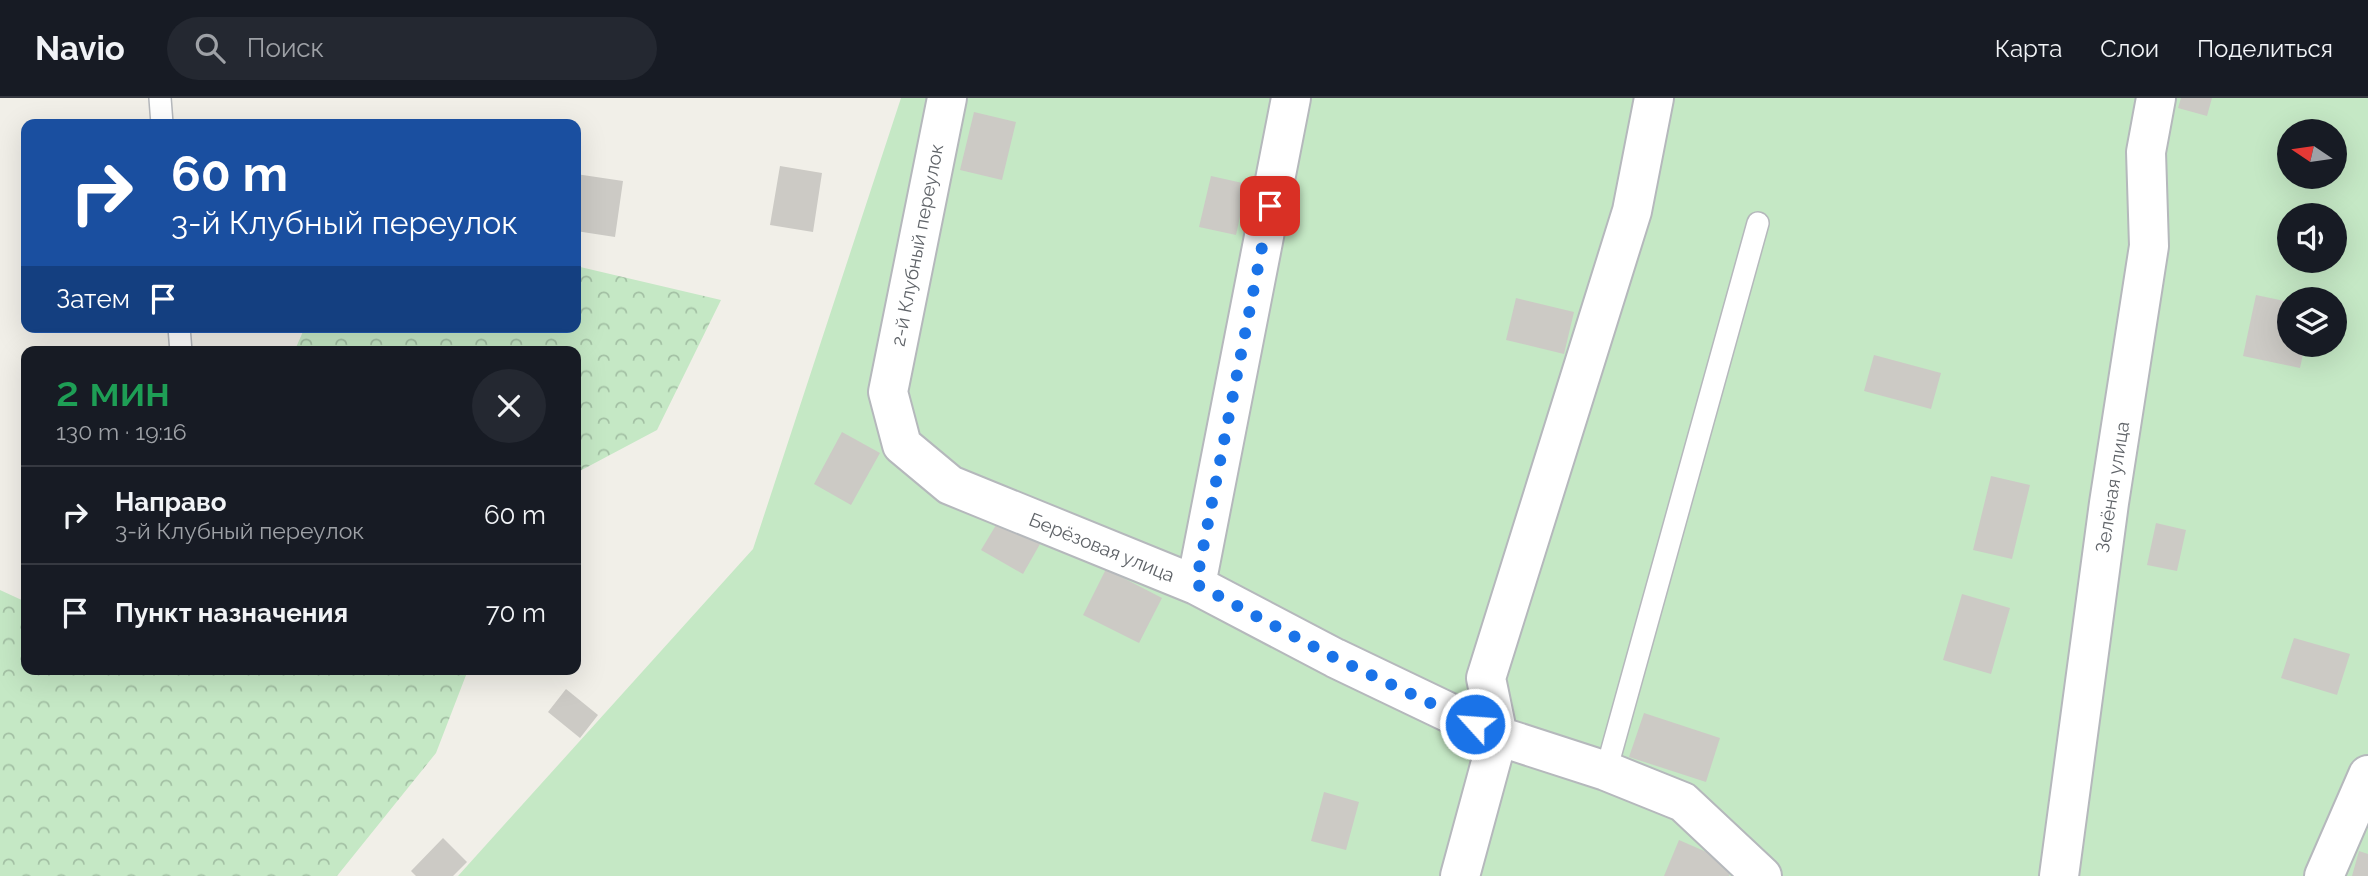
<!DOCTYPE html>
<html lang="ru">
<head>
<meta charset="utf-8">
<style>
  :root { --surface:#171b24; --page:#242831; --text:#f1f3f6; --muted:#9ea1a6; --line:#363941 }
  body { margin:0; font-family:Raleway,sans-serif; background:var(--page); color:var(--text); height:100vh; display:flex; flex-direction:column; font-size:26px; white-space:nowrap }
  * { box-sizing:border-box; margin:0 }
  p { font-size:23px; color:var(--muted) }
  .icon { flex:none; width:38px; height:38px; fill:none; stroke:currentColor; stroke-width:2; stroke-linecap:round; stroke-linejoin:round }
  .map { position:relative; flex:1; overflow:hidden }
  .panel { position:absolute; left:21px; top:248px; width:560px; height:329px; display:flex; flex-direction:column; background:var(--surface); border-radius:14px; box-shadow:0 7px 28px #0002 }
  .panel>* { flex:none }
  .hud { position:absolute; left:21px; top:21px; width:560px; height:214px; border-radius:14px; box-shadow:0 7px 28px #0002; background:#1a4fa0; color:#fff; overflow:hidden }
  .needle { width:46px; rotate:283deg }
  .controls { position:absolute; left:2277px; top:21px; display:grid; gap:14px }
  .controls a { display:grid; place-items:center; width:70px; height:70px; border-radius:50%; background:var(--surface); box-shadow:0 7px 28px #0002; font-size:35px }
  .pin { position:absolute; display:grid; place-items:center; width:60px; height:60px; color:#fff; margin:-30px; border-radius:14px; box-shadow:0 4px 10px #0006 }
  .me { position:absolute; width:77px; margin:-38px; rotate:296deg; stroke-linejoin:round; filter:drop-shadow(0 0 5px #0008) }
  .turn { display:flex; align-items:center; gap:24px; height:147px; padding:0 35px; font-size:32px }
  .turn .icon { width:91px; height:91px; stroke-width:2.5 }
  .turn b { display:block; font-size:49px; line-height:60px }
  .then { display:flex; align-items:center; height:66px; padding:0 35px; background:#0003; gap:14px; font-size:26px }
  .round { display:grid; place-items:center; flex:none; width:74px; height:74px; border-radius:37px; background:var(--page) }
  .headline { display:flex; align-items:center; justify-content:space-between; height:119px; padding:0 35px }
  h1 { font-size:42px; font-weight:600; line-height:52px; color:#1e9e55 }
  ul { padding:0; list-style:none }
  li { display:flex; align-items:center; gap:21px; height:98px; padding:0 35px; border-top:2px solid var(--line) }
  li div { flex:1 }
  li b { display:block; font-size:26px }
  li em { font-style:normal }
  header { display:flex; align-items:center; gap:42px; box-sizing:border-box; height:98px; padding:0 35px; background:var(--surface); border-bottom:2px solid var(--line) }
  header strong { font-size:33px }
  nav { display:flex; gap:38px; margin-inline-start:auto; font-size:24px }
  .search { width:490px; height:63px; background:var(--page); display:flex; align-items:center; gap:18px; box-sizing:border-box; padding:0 24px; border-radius:38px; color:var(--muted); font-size:26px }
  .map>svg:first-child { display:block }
  .forest { fill:url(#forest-crowns) }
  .garden { fill:#c5e8c5; fill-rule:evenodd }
  .building { fill:#cccac5 }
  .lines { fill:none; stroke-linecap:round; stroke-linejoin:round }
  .lane-casing { stroke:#b5b8bc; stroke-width:24 }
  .street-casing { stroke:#b5b8bc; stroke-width:42 }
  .lane { stroke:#fff; stroke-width:21 }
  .street { stroke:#fff; stroke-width:38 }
  .route { stroke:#1a73e8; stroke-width:12; stroke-dasharray:0 21.6 }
  .labels { text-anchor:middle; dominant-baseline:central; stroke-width:5; stroke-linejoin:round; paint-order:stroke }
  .street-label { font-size:19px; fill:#5f6368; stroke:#fff }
</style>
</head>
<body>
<header>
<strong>Navio</strong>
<div class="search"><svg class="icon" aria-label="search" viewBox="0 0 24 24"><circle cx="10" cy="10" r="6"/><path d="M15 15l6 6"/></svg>Поиск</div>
<nav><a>Карта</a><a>Слои</a><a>Поделиться</a></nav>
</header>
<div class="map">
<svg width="2368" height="778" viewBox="0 0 2368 778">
  <defs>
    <pattern id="forest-crowns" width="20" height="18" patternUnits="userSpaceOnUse" patternTransform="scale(1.75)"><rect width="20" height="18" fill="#c5e8c5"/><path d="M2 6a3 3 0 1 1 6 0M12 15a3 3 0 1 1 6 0" fill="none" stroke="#a3c0a4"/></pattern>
  </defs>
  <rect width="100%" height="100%" fill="#f1efe8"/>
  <path class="forest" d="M 576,168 L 721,202 L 657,332 L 576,375 L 576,254 L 294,254 L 305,229 L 576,229 Z
    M 0,492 L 26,504 L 26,572 L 468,572 L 436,655 L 337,778 L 0,778 Z"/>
  <path class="garden" d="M 901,0 L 2368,0 L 2368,778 L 458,778 L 753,451 ZM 2289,33 L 2334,33 L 2334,79 L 2289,79 ZM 2289,117 L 2334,117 L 2334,163 L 2289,163 ZM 2289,201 L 2334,201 L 2334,247 L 2289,247 Z"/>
  <path class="building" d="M 2181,0 L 2212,0 L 2207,18 L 2178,10 Z
    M 974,14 L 1016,24 L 1002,82 L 960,72 Z
    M 780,68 L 822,75 L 813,134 L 770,127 Z
    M 576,76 L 623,83 L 615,139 L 576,133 Z
    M 1211,78 L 1247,86 L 1236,137 L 1199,129 Z
    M 2256,197 L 2289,204 L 2289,247 L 2305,247 L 2300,270 L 2243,258 Z
    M 1516,200 L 1574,214 L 1564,256 L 1506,242 Z
    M 1874,257 L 1941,275 L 1931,311 L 1864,293 Z
    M 842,334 L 880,355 L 851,407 L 814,386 Z
    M 1991,378 L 2030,387 L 2012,461 L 1973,452 Z
    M 999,422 L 1040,446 L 1023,476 L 981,452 Z
    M 2156,425 L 2186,432 L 2177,473 L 2147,467 Z
    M 1106,471 L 1162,500 L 1139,545 L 1083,517 Z
    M 1962,496 L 2010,510 L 1991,576 L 1943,562 Z
    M 2294,540 L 2350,556 L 2337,597 L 2281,580 Z
    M 566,591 L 598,617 L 580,640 L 548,614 Z
    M 1644,615 L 1720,640 L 1706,684 L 1629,659 Z
    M 1324,694 L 1359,704 L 1346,752 L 1311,743 Z
    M 443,740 L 467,764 L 453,778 L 416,778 L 411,773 Z
    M 1679,742 L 1734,766 L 1729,778 L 1664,778 Z
    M 2359,753 L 2368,756 L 2368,778 L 2352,778 Z"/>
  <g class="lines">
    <g class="lane-casing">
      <path id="lane" d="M 160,0 L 162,26
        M 179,229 L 181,254
        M 1606,673 L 1758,125"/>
    </g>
    <g class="street-casing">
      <path id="street" d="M 947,0 L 888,294 L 902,347 L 950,387 L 1196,487 L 1335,560 L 1498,638 L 1606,673 L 1683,704 L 1762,778
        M 1196,487 L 1291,0
        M 1460,778 L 1498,638 L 1486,580 L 1632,113 L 1654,0
        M 2059,778 L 2109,405 L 2149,148 L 2146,54 L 2156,0
        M 2324,778 L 2368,677"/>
    </g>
    <use href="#lane" class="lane"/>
    <use href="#street" class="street"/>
  </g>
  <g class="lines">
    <path class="route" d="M 1270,108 L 1196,486 L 1335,560 L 1475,626"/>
  </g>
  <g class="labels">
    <g class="street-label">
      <text transform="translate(917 147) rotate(-79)">2-й Клубный переулок</text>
      <text transform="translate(2112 389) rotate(-81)">Зелёная улица</text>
      <text transform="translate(1102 449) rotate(22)">Берёзовая улица</text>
    </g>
  </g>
</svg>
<div class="controls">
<a><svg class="needle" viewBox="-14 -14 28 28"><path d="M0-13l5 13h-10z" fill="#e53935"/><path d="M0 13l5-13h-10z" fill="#9ea1a6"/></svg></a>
<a><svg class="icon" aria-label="sound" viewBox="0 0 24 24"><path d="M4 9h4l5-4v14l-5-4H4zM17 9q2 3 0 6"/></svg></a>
<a><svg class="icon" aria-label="layers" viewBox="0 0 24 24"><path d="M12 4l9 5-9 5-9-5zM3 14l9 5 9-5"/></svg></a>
</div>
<div class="pin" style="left:1270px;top:108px;background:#d93025"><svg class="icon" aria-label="arrive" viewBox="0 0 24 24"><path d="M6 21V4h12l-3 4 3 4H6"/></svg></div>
<svg class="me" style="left:1475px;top:626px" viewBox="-20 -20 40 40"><circle r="17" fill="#1a73e8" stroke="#fff" stroke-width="3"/><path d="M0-11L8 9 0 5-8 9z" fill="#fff"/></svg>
<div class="hud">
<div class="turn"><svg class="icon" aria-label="right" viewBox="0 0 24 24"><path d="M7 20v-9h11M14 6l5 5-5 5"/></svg><div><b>60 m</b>3-й Клубный переулок</div></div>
<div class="then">Затем<svg class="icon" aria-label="arrive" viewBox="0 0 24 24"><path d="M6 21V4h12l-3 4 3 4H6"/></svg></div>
</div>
<section class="panel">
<div class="headline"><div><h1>2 мин</h1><p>130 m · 19:16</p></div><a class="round"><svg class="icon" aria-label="close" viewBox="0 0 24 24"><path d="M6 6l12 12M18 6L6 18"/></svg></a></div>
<ul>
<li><svg class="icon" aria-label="right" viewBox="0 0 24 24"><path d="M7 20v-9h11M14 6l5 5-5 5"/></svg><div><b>Направо</b><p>3-й Клубный переулок</p></div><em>60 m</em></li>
<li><svg class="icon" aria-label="arrive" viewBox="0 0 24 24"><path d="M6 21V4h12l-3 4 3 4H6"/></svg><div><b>Пункт назначения</b></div><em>70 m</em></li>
</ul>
</section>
</div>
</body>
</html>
